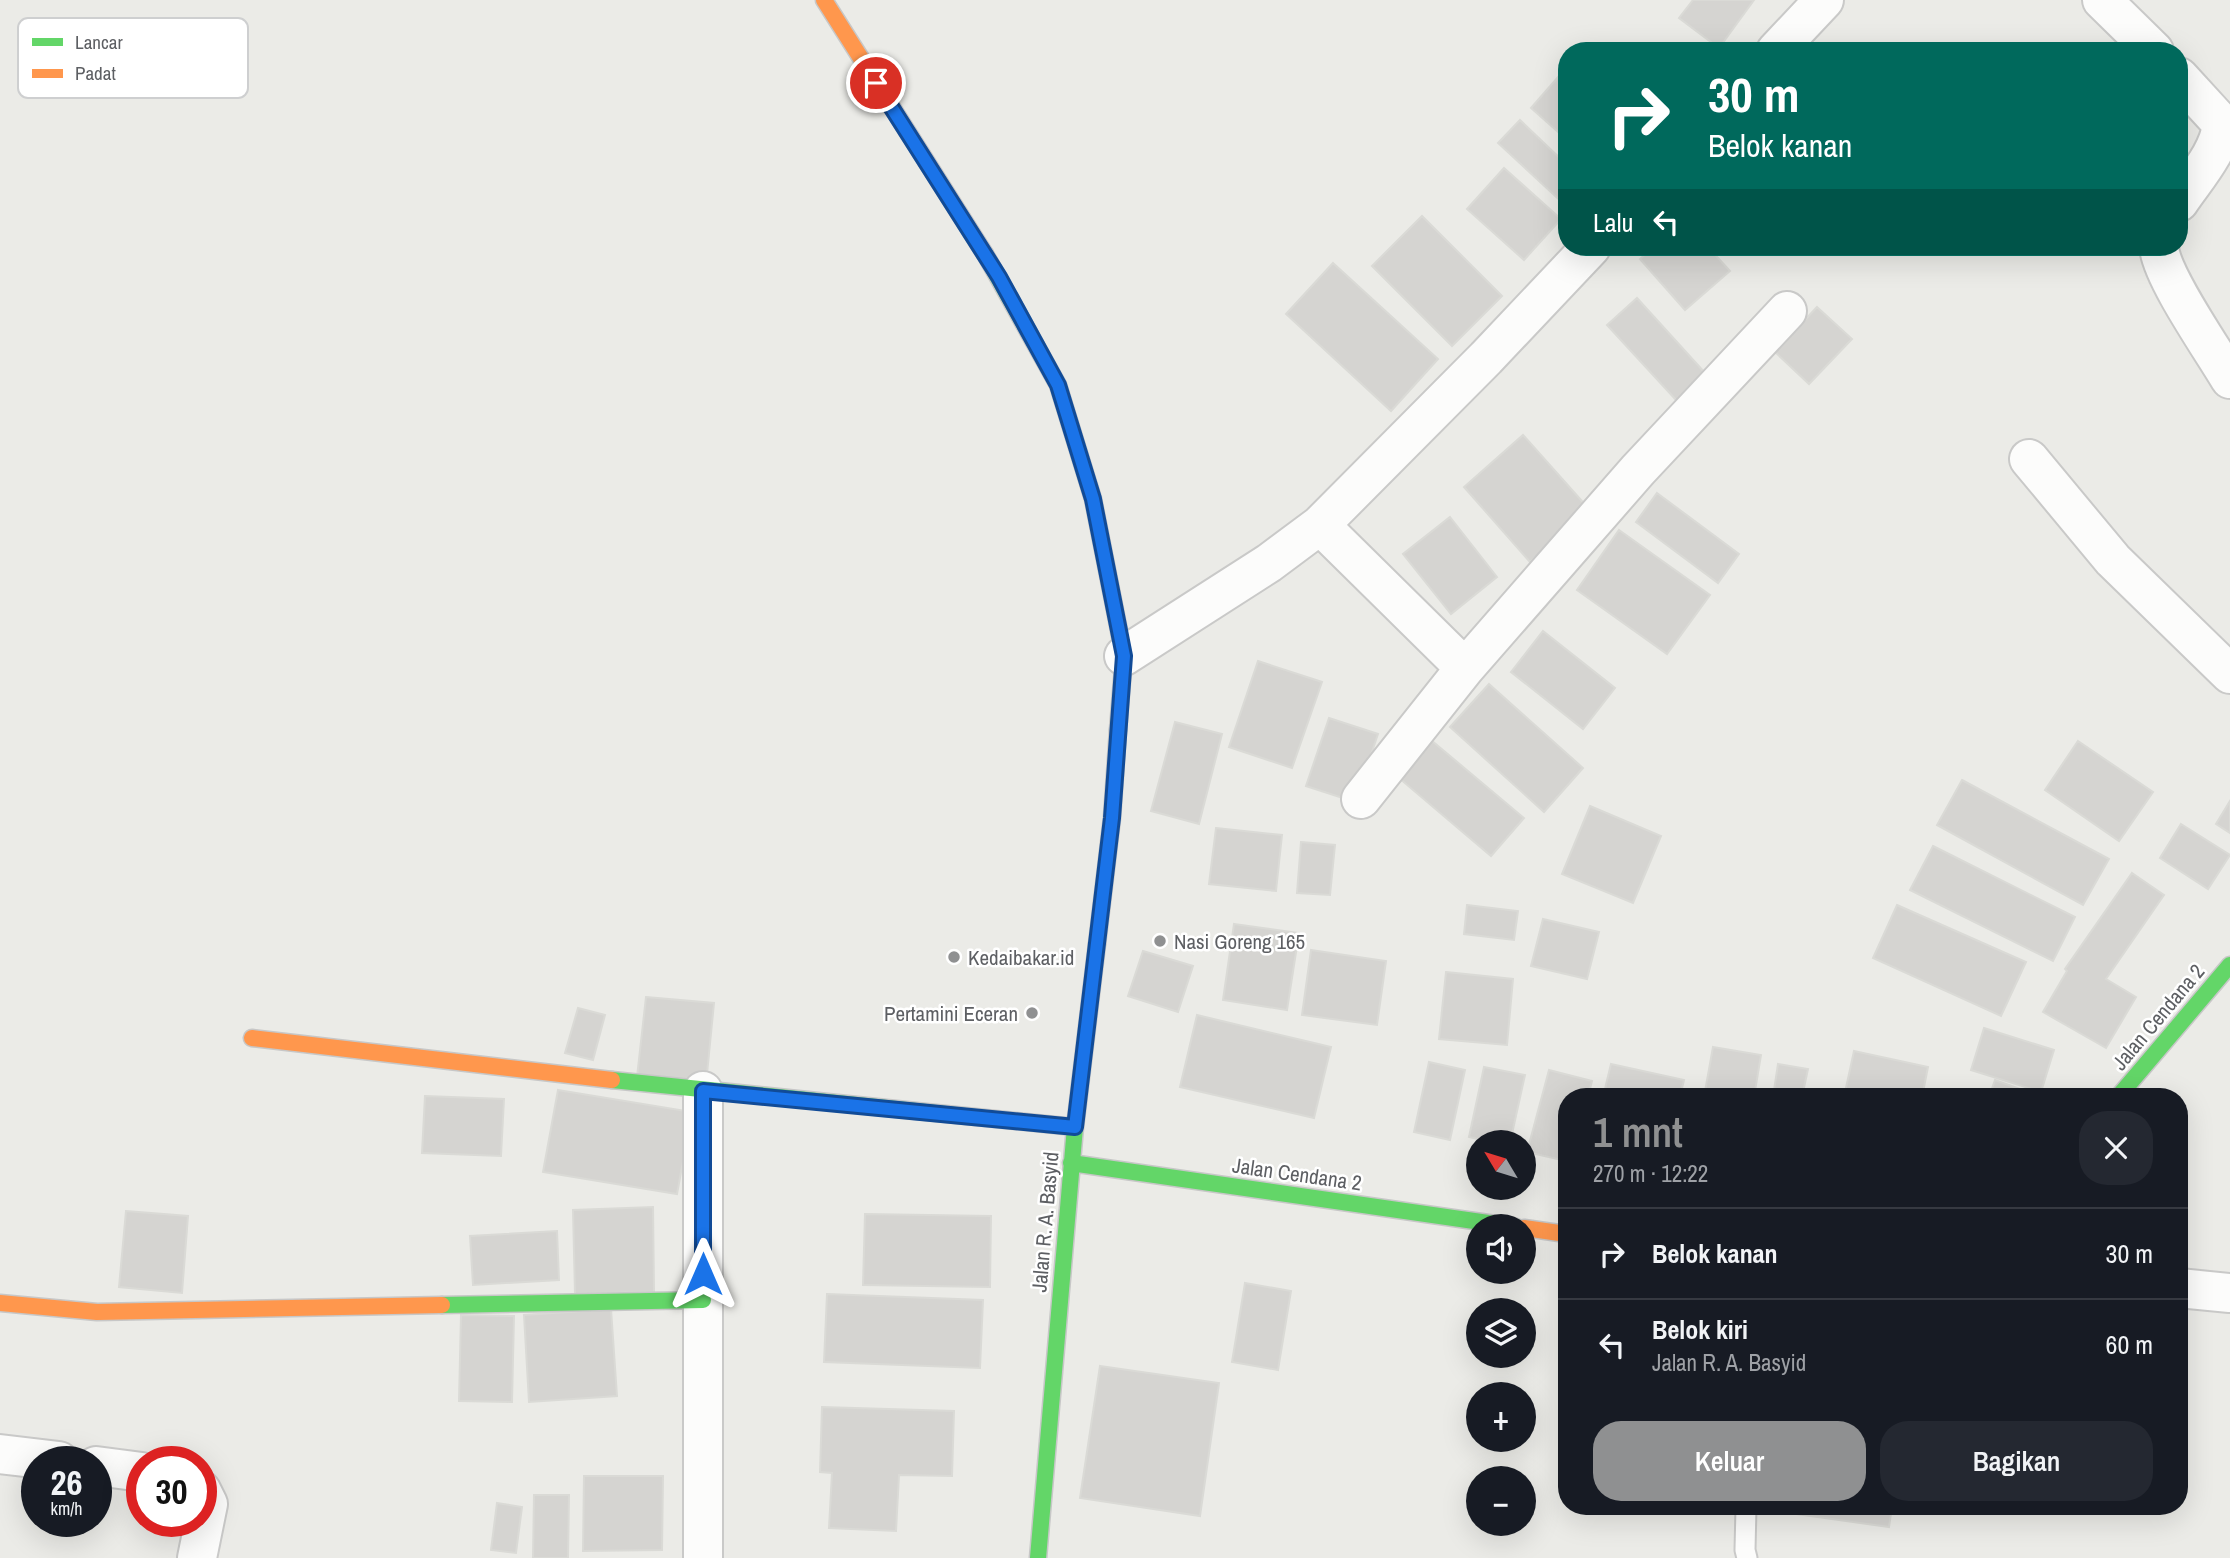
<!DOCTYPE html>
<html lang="id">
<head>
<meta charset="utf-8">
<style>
  :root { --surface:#171b24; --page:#242831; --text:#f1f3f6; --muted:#9ea1a6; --line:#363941; --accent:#8f9091 }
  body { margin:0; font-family:"Archivo Narrow",sans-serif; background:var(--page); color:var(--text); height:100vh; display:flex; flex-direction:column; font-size:26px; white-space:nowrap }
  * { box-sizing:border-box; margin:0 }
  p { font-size:23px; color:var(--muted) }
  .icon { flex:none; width:38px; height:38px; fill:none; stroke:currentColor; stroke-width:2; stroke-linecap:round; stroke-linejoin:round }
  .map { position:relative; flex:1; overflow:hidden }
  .panel { position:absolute; left:1558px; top:1088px; width:630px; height:427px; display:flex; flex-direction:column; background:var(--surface); border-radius:28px; box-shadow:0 7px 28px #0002 }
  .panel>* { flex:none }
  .guide { position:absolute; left:1558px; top:42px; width:630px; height:214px; border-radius:28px; box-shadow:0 7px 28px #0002; background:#00695c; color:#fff; overflow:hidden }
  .needle { width:46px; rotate:308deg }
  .controls { position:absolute; left:1466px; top:1130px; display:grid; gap:14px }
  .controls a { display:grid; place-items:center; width:70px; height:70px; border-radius:50%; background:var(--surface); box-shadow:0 7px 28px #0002; font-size:35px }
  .speed { position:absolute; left:21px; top:1446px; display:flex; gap:14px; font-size:35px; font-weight:700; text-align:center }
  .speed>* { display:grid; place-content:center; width:91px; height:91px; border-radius:50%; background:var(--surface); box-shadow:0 7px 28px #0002; line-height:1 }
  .speed small { font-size:18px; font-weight:400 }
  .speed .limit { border:10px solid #d22; background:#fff; color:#111 }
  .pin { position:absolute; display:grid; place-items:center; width:60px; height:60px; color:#fff; margin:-30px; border:4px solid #fff; border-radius:50%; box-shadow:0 2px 7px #0007 }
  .me { position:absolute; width:77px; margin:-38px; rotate:0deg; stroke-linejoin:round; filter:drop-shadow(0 0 5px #0008) }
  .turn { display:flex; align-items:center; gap:24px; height:147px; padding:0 35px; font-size:32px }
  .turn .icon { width:91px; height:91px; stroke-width:2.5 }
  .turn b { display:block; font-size:49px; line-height:60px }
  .then { display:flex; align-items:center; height:66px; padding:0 35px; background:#0003; gap:14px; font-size:26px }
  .round { display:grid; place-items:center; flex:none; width:74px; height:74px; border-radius:28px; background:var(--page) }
  .overview { display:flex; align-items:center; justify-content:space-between; height:119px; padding:0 35px }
  h1 { font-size:42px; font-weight:600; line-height:52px; color:var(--accent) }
  .button { display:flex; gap:14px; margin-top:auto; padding:14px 35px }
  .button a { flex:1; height:80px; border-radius:28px; background:var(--accent); color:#fff; font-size:28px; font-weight:600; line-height:80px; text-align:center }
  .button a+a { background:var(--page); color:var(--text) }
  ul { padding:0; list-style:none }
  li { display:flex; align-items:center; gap:21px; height:91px; padding:0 35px; border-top:2px solid var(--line) }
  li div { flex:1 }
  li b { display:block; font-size:26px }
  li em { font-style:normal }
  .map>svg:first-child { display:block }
  .building { fill:#d5d4d1; stroke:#dadad6; stroke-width:2 }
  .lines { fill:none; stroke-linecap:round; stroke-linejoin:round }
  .lane-casing { stroke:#c9c9c8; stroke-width:23 }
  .street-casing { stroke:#c9c9c8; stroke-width:42 }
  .fast-casing { stroke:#c7c7c7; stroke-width:19 }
  .slow-casing { stroke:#c7c7c7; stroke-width:19 }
  .lane { stroke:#fcfcfb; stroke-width:19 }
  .street { stroke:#fcfcfb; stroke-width:38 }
  .fast { stroke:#63d668; stroke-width:16 }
  .slow { stroke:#ff974d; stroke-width:16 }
  .route-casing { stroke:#114b97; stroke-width:18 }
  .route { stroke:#1a73e8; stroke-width:12 }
  .poi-dot { fill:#8f9091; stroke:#fff; stroke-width:2.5 }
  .labels { text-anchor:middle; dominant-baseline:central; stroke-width:5; stroke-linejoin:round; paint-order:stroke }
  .poi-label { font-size:21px; fill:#5d5f63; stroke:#fff; text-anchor:start }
  .street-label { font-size:21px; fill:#5d5f63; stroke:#fff }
  .key { fill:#fff; stroke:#cecfd0; stroke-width:2 }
  .key-label { font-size:19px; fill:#5d5f63 }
</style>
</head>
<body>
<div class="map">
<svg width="2230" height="1558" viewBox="0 0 2230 1558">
  <rect width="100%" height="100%" fill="#ebebe7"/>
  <path class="building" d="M 1693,0 L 1754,0 L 1719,48 L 1679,18 Z
    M 1566,68 L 1566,139 L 1531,108 Z
    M 1520,120 L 1566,164 L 1566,206 L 1498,143 Z
    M 1504,168 L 1561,219 L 1524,260 L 1467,209 Z
    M 1422,216 L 1502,296 L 1452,346 L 1372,266 Z
    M 1654,247 L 1708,247 L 1730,271 L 1685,310 L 1640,259 Z
    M 1333,263 L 1438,359 L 1391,411 L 1286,314 Z
    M 1637,298 L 1706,374 L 1677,401 L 1607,325 Z
    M 1817,307 L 1852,339 L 1809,384 L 1775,352 Z
    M 1523,435 L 1589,509 L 1530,562 L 1464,487 Z
    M 1657,493 L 1739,554 L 1718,583 L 1636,522 Z
    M 1450,517 L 1497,577 L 1451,614 L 1403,554 Z
    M 1619,530 L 1710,595 L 1667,654 L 1577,590 Z
    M 1543,631 L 1615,688 L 1583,729 L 1511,672 Z
    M 1258,661 L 1322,682 L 1292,768 L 1229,747 Z
    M 1489,684 L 1583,768 L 1544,812 L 1450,727 Z
    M 1329,718 L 1378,734 L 1355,802 L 1306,786 Z
    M 1175,722 L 1222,734 L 1199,824 L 1151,811 Z
    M 1425,735 L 1524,818 L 1491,856 L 1393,773 Z
    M 2078,741 L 2153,792 L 2119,841 L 2045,790 Z
    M 1962,780 L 2109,859 L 2083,905 L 1937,825 Z
    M 2230,801 L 2230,833 L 2216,824 Z
    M 1590,806 L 1661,836 L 1633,903 L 1562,874 Z
    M 2181,824 L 2230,855 L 2208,889 L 2160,858 Z
    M 1216,828 L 1282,835 L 1276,891 L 1209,884 Z
    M 1301,842 L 1335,845 L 1330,895 L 1297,893 Z
    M 1933,846 L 2075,917 L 2053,961 L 1910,890 Z
    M 2132,873 L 2164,895 L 2106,979 L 2136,997 L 2106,1048 L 2043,1012 L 2067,971 L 2065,969 Z
    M 1467,905 L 1518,911 L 1514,940 L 1464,934 Z
    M 1897,905 L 2026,962 L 2001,1016 L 1873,958 Z
    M 1543,919 L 1599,932 L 1587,979 L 1531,966 Z
    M 1234,924 L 1299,933 L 1287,1010 L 1223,1000 Z
    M 1311,950 L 1386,961 L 1377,1025 L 1302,1015 Z
    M 1143,951 L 1193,966 L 1178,1012 L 1128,996 Z
    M 1446,972 L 1513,979 L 1507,1045 L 1439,1039 Z
    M 646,997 L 714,1003 L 706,1084 L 637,1077 Z
    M 578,1008 L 605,1015 L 593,1060 L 565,1053 Z
    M 1197,1015 L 1331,1047 L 1314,1118 L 1180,1087 Z
    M 1984,1028 L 2054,1050 L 2041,1092 L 1971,1070 Z
    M 1713,1047 L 1761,1055 L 1754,1097 L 1704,1097 Z
    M 1854,1051 L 1928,1067 L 1922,1097 L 1844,1097 Z
    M 1429,1062 L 1465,1070 L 1450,1140 L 1414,1132 Z
    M 1611,1064 L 1684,1080 L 1680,1097 L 1603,1097 Z
    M 1778,1064 L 1808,1069 L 1802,1097 L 1773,1097 Z
    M 1484,1067 L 1525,1075 L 1510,1143 L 1496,1143 L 1469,1137 Z
    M 1549,1070 L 1592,1081 L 1588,1097 L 1566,1097 L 1566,1161 L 1527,1152 Z
    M 1995,1080 L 2042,1097 L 1989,1097 Z
    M 558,1090 L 692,1112 L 677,1194 L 543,1172 Z
    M 425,1096 L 504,1099 L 501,1156 L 422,1153 Z
    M 653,1207 L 654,1292 L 575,1294 L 573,1210 Z
    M 126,1211 L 188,1216 L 182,1293 L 119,1287 Z
    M 865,1214 L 991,1216 L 990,1287 L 863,1285 Z
    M 557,1231 L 559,1280 L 473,1285 L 470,1236 Z
    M 1245,1283 L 1291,1291 L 1278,1370 L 1232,1362 Z
    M 827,1294 L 983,1300 L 980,1368 L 824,1362 Z
    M 611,1309 L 617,1396 L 529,1402 L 524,1315 Z
    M 461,1315 L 514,1316 L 512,1402 L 459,1401 Z
    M 1100,1366 L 1219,1383 L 1200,1516 L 1080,1498 Z
    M 822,1407 L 954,1411 L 952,1476 L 899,1475 L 896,1531 L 829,1528 L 832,1473 L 820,1472 Z
    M 584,1476 L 663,1476 L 662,1550 L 583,1551 Z
    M 534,1495 L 569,1495 L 568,1558 L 533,1558 Z
    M 497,1503 L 522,1507 L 516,1553 L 491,1550 Z
    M 1788,1507 L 1892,1507 L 1889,1527 L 1788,1513 Z"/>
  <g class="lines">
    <g class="lane-casing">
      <path id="lane" d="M 1746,1507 L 1745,1550 L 1747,1558"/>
    </g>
    <g class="street-casing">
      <path id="street" d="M 2102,0 L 2154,51
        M 1776,51 L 1824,0
        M 2179,77 L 2222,124 C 2219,153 2195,178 2179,202
        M 2159,247 C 2161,276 2213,350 2230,379
        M 2029,459 L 2113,560 L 2230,674
        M 1320,525 L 1465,668
        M 1124,656 L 1269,563 L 1320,525 L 1486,358 L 1591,247
        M 1361,799 L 1465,668 L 1638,470 L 1787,311
        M 703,1091 L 703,1558
        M 2179,1288 L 2230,1293
        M 0,1454 L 59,1461
        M 96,1466 L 142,1472
        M 197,1558 L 208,1504 L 201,1490"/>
    </g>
    <g class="fast-casing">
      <path id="fast" d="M 985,254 L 1058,385 L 1093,499 L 1124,656 L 1118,730
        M 612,1080 L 1075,1127
        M 2118,1097 L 2230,965
        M 1071,1163 L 1516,1227
        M 442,1305 L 703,1300
        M 1038,1558 L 1075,1127 L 1097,944"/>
    </g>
    <g class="slow-casing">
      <path id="slow" d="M 824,0 L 985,254
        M 1097,944 L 1112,818 L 1118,730
        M 252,1038 L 612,1080
        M 1524,1228 L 1566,1234
        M 0,1303 L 97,1312 L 442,1305"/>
    </g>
    <use href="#lane" class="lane"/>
    <use href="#street" class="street"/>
    <use href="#fast" class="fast"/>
    <use href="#slow" class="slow"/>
  </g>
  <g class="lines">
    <g class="route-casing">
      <path id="route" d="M 703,1274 L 703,1091 L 1075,1127 L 1112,818 L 1124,656 L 1093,499 L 1058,385 L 999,277 L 876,83"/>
    </g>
    <use href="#route" class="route"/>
  </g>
  <g class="poi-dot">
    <circle cx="1160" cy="941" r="7"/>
    <circle cx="954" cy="957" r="7"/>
    <circle cx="1032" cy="1013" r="7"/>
  </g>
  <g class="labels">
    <g class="poi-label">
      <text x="1174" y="941">Nasi Goreng 165</text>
      <text x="968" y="957">Kedaibakar.id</text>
      <text x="1018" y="1013" text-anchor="end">Pertamini Eceran</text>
    </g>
    <g class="street-label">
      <text transform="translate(2158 1017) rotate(-50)">Jalan Cendana 2</text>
      <text transform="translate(1297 1174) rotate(8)">Jalan Cendana 2</text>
      <text transform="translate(1045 1222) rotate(-85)">Jalan R. A. Basyid</text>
    </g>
  </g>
  <rect x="18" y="18" width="230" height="80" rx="10" class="key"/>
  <rect x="32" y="38" width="31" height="8" fill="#63d668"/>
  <rect x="32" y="69" width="31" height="9" fill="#ff974d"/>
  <g class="key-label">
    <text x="75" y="49">Lancar</text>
    <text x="75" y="80">Padat</text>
  </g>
</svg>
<div class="controls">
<a><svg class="needle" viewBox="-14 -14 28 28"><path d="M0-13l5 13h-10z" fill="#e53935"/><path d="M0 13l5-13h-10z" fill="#9ea1a6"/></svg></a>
<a><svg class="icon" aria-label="sound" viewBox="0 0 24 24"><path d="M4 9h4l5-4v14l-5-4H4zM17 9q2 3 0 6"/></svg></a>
<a><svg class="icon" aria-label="layers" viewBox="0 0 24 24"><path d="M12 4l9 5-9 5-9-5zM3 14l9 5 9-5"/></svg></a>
<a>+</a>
<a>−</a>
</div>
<div class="speed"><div>26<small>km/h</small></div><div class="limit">30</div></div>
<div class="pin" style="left:876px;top:83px;background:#d93025"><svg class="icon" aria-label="arrive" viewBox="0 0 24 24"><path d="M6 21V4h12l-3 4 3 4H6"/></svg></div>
<svg class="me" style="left:703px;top:1274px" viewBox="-20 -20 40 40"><path d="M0-17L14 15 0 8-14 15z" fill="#1a73e8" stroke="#fff" stroke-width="4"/></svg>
<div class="guide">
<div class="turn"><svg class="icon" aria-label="right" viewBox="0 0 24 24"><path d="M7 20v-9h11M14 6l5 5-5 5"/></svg><div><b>30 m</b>Belok kanan</div></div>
<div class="then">Lalu<svg class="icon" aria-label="left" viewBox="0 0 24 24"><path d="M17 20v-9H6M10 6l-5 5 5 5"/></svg></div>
</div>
<section class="panel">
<div class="overview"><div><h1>1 mnt</h1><p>270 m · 12:22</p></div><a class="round"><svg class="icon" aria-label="close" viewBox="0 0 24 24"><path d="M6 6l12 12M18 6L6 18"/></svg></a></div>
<ul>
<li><svg class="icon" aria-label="right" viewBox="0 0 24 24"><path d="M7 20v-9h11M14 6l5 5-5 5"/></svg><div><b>Belok kanan</b></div><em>30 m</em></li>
<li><svg class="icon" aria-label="left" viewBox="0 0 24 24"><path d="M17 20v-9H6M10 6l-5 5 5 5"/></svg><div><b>Belok kiri</b><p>Jalan R. A. Basyid</p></div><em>60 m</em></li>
</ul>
<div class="button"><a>Keluar</a><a>Bagikan</a></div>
</section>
</div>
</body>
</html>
